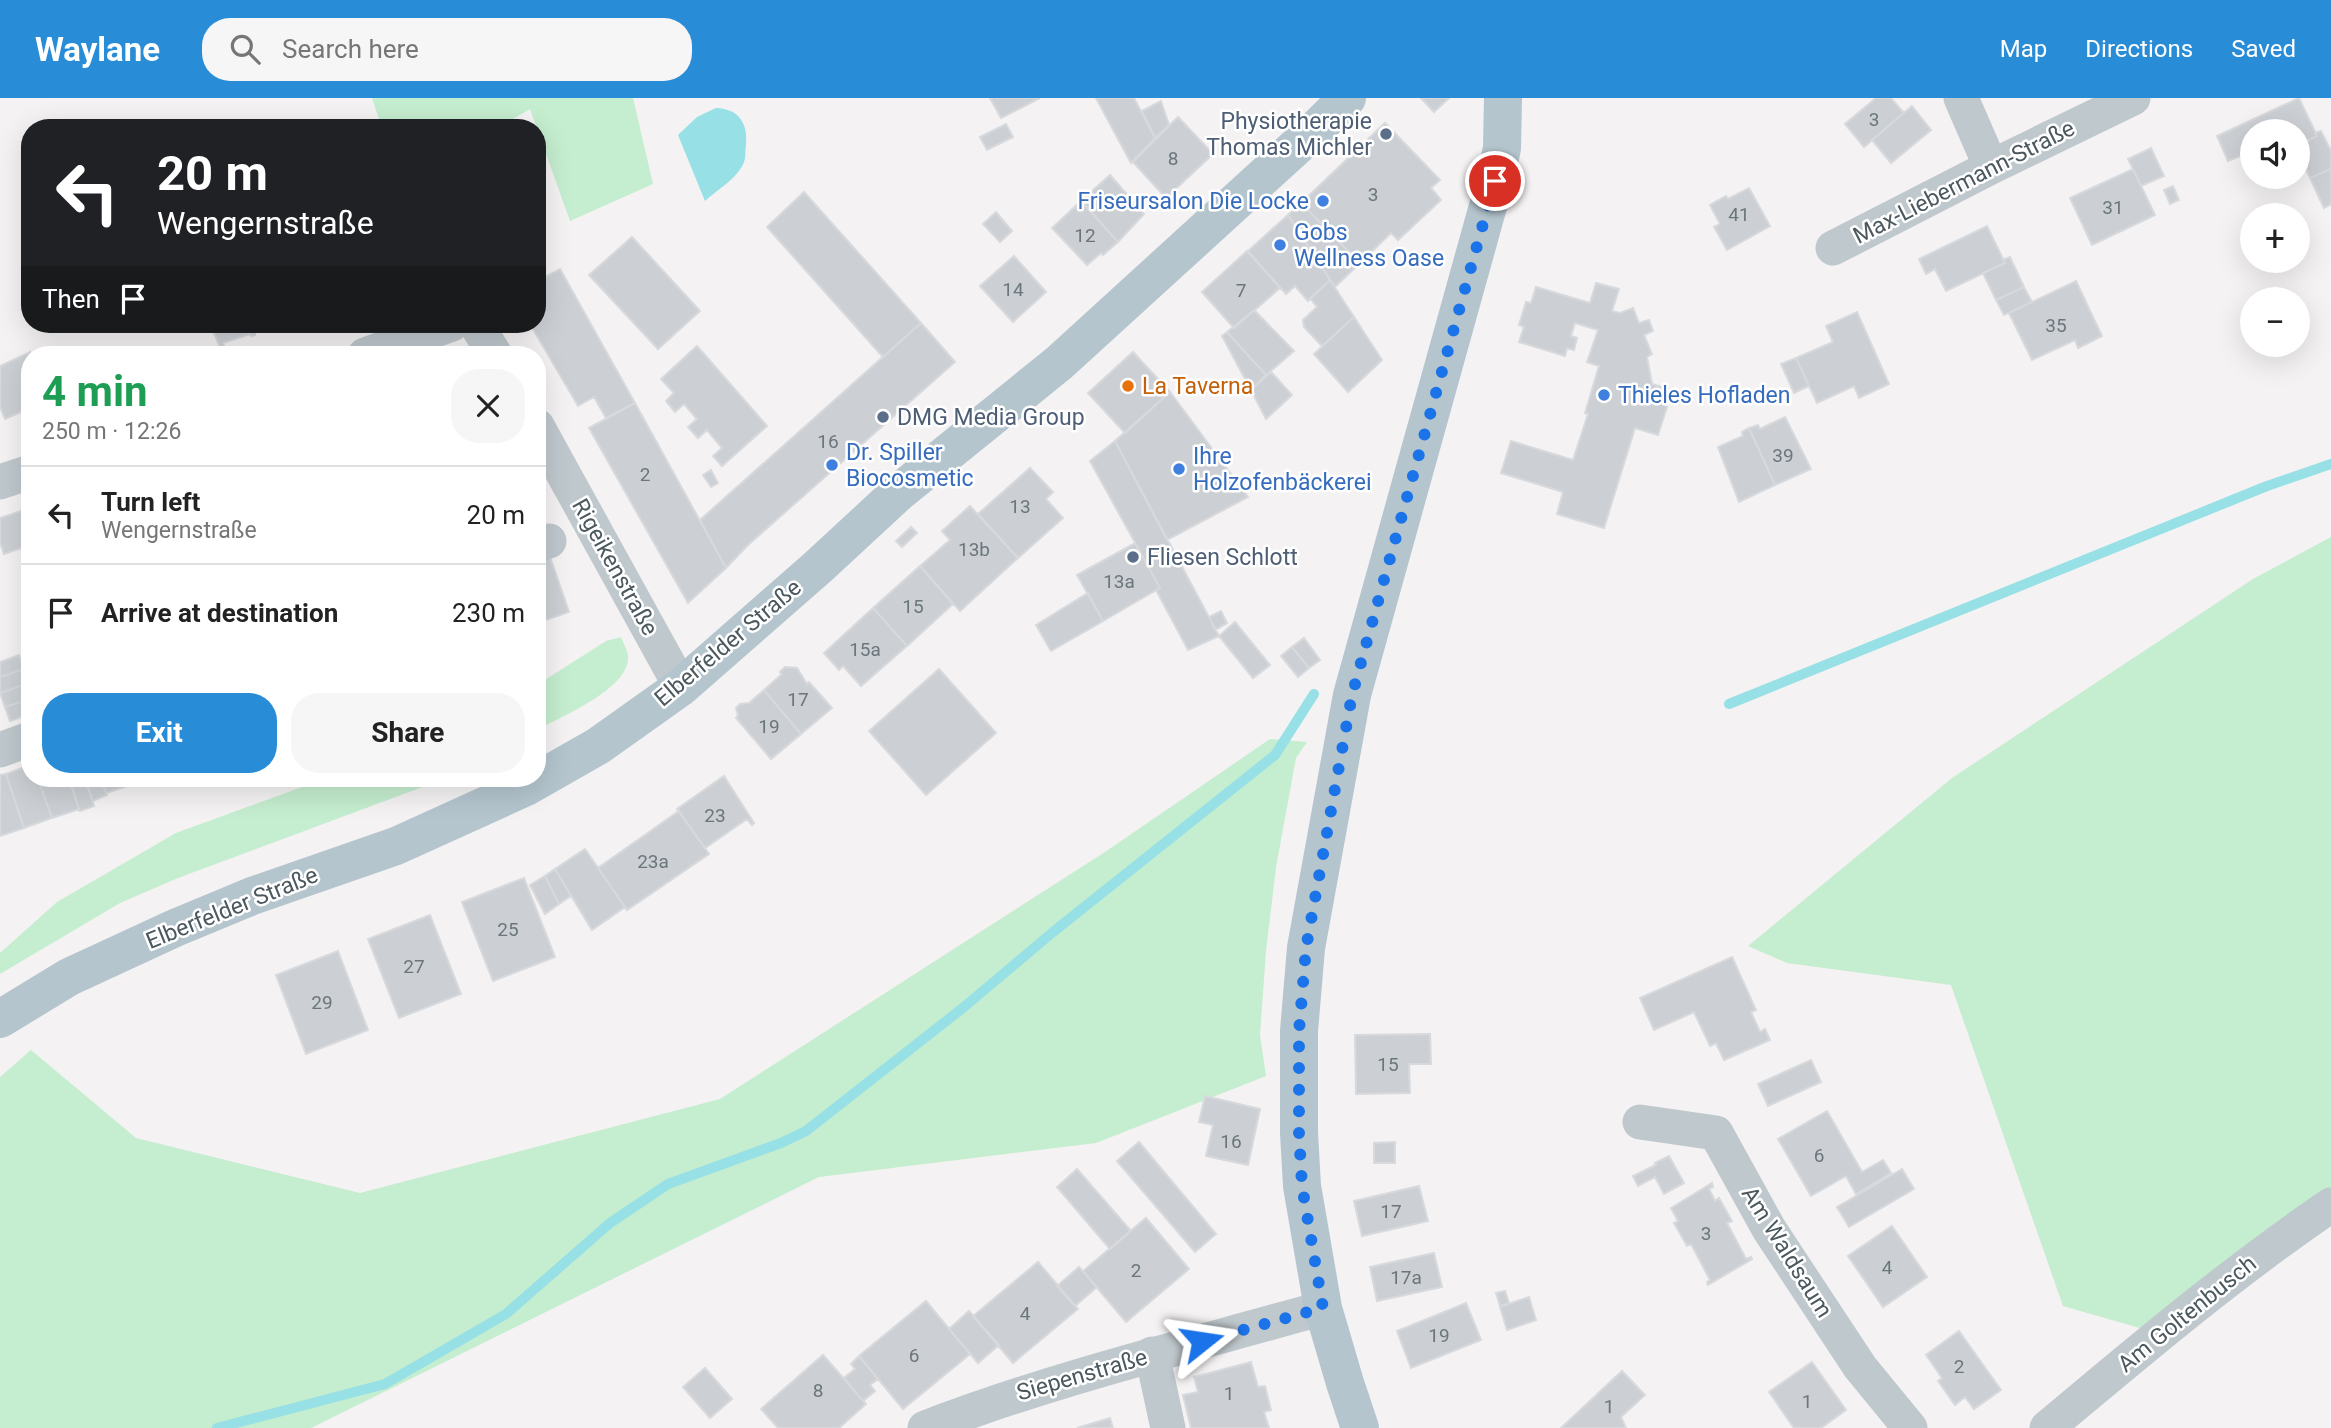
<!DOCTYPE html>
<html lang="en">
<head>
<meta charset="utf-8">
<style>
  :root { --surface:#fff; --page:#f6f6f6; --text:#222; --muted:#767676; --line:#e0e0e0; --accent:#298cd7 }
  body { margin:0; font-family:Roboto,sans-serif; background:var(--page); color:var(--text); height:100vh; display:flex; flex-direction:column; font-size:26px; white-space:nowrap }
  * { box-sizing:border-box; margin:0 }
  p { font-size:23px; color:var(--muted) }
  .icon { flex:none; width:38px; height:38px; fill:none; stroke:currentColor; stroke-width:2; stroke-linecap:round; stroke-linejoin:round }
  .map { position:relative; flex:1; overflow:hidden }
  .drawer { position:absolute; left:21px; top:248px; width:525px; height:441px; display:flex; flex-direction:column; background:var(--surface); border-radius:28px; box-shadow:0 7px 28px #0002 }
  .drawer>* { flex:none }
  .guide { position:absolute; left:21px; top:21px; width:525px; height:214px; border-radius:28px; box-shadow:0 7px 28px #0002; background:#202124; color:#fff; overflow:hidden }
  .buttons { position:absolute; left:2240px; top:21px; display:grid; gap:14px }
  .buttons a { display:grid; place-items:center; width:70px; height:70px; border-radius:50%; background:var(--surface); box-shadow:0 7px 28px #0002; font-size:35px }
  .pin { position:absolute; display:grid; place-items:center; width:60px; height:60px; color:#fff; margin:-30px; border:4px solid #fff; border-radius:50%; box-shadow:0 2px 7px #0007 }
  .me { position:absolute; width:77px; margin:-38px; rotate:75deg; stroke-linejoin:round; filter:drop-shadow(0 0 5px #0008) }
  .turn { display:flex; align-items:center; gap:24px; height:147px; padding:0 21px; font-size:32px }
  .turn .icon { width:91px; height:91px; stroke-width:2.5 }
  .turn b { display:block; font-size:49px; line-height:60px }
  .then { display:flex; align-items:center; height:66px; padding:0 21px; background:#0003; gap:14px; font-size:26px }
  .round { display:grid; place-items:center; flex:none; width:74px; height:74px; border-radius:28px; background:var(--page) }
  .headline { display:flex; align-items:center; justify-content:space-between; height:119px; padding:0 21px }
  h1 { font-size:42px; font-weight:700; line-height:52px; color:#1e9e55 }
  .action { display:flex; gap:14px; margin-top:auto; padding:14px 21px }
  .action a { flex:1; height:80px; border-radius:28px; background:var(--accent); color:#fff; font-size:28px; font-weight:700; line-height:80px; text-align:center }
  .action a+a { background:var(--page); color:var(--text) }
  ul { padding:0; list-style:none }
  li { display:flex; align-items:center; gap:21px; height:98px; padding:0 21px; border-top:2px solid var(--line) }
  li div { flex:1 }
  li b { display:block; font-size:26px }
  li em { font-style:normal }
  header { display:flex; align-items:center; gap:42px; box-sizing:border-box; height:98px; padding:0 35px; background:var(--accent); color:#fff }
  header strong { font-size:33px }
  nav { display:flex; gap:38px; margin-inline-start:auto; font-size:24px }
  .search { width:490px; height:63px; background:var(--page); display:flex; align-items:center; gap:18px; box-sizing:border-box; padding:0 24px; border-radius:28px; color:var(--muted); font-size:26px }
  .map>svg:first-child { display:block }
  .green { fill:#c5edcf }
  .water { fill:#96e0e6 }
  .lines { fill:none; stroke-linecap:round; stroke-linejoin:round }
  .stream { stroke:#96e0e6; stroke-width:10 }
  .building { fill:#ccd0d4; stroke:#d7d9dd; stroke-width:2 }
  .minor { stroke:#bfc8cd; stroke-width:35 }
  .major { stroke:#b4c5ce; stroke-width:38 }
  .route { stroke:#1a73e8; stroke-width:12; stroke-dasharray:0 21.6 }
  .service-dot { fill:#5c6f8a; stroke:#fff; stroke-width:2.5 }
  .shop-dot { fill:#3f7fe0; stroke:#fff; stroke-width:2.5 }
  .food-dot { fill:#e8710a; stroke:#fff; stroke-width:2.5 }
  .labels { text-anchor:middle; dominant-baseline:central; stroke-width:5; stroke-linejoin:round; paint-order:stroke }
  .number-label { font-size:19px; fill:#6b767c }
  .service-label { font-size:23px; fill:#4e5e75; stroke:#fff; text-anchor:start }
  .street-label { font-size:23px; fill:#4b585e; stroke:#fff }
  .shop-label { font-size:23px; fill:#366cbe; stroke:#fff; text-anchor:start }
  .food-label { font-size:23px; fill:#c56008; stroke:#fff; text-anchor:start }
</style>
</head>
<body>
<header>
<strong>Waylane</strong>
<div class="search"><svg class="icon" aria-label="search" viewBox="0 0 24 24"><circle cx="10" cy="10" r="6"/><path d="M15 15l6 6"/></svg>Search here</div>
<nav><a>Map</a><a>Directions</a><a>Saved</a></nav>
</header>
<div class="map">
<svg width="2331" height="1330" viewBox="0 0 2331 1330">
  <rect width="100%" height="100%" fill="#f4f2f2"/>
  <path class="green" d="M 372,0 L 633,0 L 653,86 L 570,123 L 530,11 L 498,30 L 382,30 Z
    M 2331,439 L 2331,1094 L 2157,1235 L 2063,1208 L 1951,887 L 1787,865 L 1748,848 L 1952,680 L 2253,481 Z
    M 621,539 C 623,545 628,553 628,559 C 629,591 562,618 537,632 L 537,587 L 606,543 Z
    M 1270,641 L 1307,644 L 1296,660 L 1276,769 L 1266,853 L 1260,937 L 1266,978 L 1096,1045 L 819,1079 L 311,1330 L 0,1330 L 0,979 L 31,952 L 136,1040 L 360,1095 L 720,1001 L 1105,754 Z
    M 324,681 L 444,681 L 178,780 L 120,805 L 0,876 L 0,855 L 57,804 L 176,735 Z"/>
  <path class="water" d="M 716,10 C 739,11 748,25 746,47 C 745,52 746,59 744,64 C 738,80 717,92 705,103 L 678,37 L 697,19 Z"/>
  <g class="lines">
    <path class="stream" d="M 1729,606 L 2267,388 L 2331,366
      M 217,1330 L 385,1286 L 506,1216 L 610,1125 L 668,1086 L 781,1045 L 806,1033 L 964,909 L 1053,834 L 1275,657 L 1314,596"/>
  </g>
  <path class="building" d="M 990,0 L 1040,0 L 1001,20 Z
    M 1096,0 L 1134,0 L 1155,40 L 1131,65 Z
    M 1421,0 L 1449,0 L 1434,14 Z
    M 1876,0 L 1891,0 L 1904,15 L 1864,49 L 1845,26 Z
    M 2299,0 L 2317,38 L 2298,47 L 2298,33 L 2252,33 L 2252,69 L 2245,56 L 2228,63 L 2217,38 Z
    M 1161,3 L 1169,27 L 1155,40 L 1142,13 Z
    M 1912,8 L 1931,32 L 1891,65 L 1872,42 Z
    M 1178,19 L 1213,56 L 1166,100 L 1133,64 Z
    M 1385,25 L 1440,82 L 1431,90 L 1441,102 L 1398,142 L 1391,135 L 1360,165 L 1301,105 Z
    M 1006,26 L 1013,39 L 987,52 L 980,39 Z
    M 2321,33 L 2331,53 L 2331,71 L 2310,80 L 2298,54 L 2298,47 L 2317,38 L 2315,35 Z
    M 2151,50 L 2164,78 L 2141,88 L 2128,61 Z
    M 2133,71 L 2155,117 L 2092,147 L 2070,100 Z
    M 2331,71 L 2331,106 L 2324,110 L 2310,80 Z
    M 1110,77 L 1144,116 L 1118,144 L 1081,103 Z
    M 2173,88 L 2179,102 L 2170,106 L 2164,92 Z
    M 1749,90 L 1770,128 L 1727,152 L 1714,129 L 1720,126 L 1710,107 L 1726,98 L 1728,101 Z
    M 804,94 L 921,225 L 883,259 L 767,129 Z
    M 1081,103 L 1118,144 L 1103,157 L 1101,155 L 1087,167 L 1052,130 Z
    M 1301,105 L 1360,165 L 1335,189 L 1288,117 Z
    M 996,114 L 1012,133 L 1000,144 L 983,126 Z
    M 1288,117 L 1330,182 L 1308,203 L 1295,188 L 1286,196 L 1248,153 Z
    M 1987,128 L 2005,165 L 1946,193 L 1935,171 L 1926,176 L 1919,161 Z
    M 632,139 L 700,213 L 658,251 L 589,177 Z
    M 1247,153 L 1280,190 L 1234,230 L 1202,194 Z
    M 1014,158 L 1046,194 L 1013,224 L 980,188 Z
    M 2010,159 L 2024,189 L 1996,202 L 1983,175 L 2005,165 L 2003,162 Z
    M 560,171 L 635,305 L 606,320 L 594,299 L 578,308 L 530,226 L 537,226 L 537,183 Z
    M 1330,182 L 1354,219 L 1322,248 L 1304,229 L 1303,222 L 1317,209 L 1310,200 Z
    M 2076,183 L 2102,238 L 2078,250 L 2075,242 L 2032,262 L 2009,215 Z
    M 1596,185 L 1619,191 L 1612,213 L 1620,215 L 1633,210 L 1639,225 L 1649,222 L 1653,233 L 1644,237 L 1652,256 L 1647,259 L 1652,286 L 1668,291 L 1663,304 L 1667,309 L 1658,337 L 1635,330 L 1604,430 L 1557,416 L 1563,394 L 1501,375 L 1511,343 L 1573,362 L 1588,316 L 1585,315 L 1599,268 L 1587,264 L 1598,232 L 1575,225 L 1571,238 L 1577,240 L 1574,252 L 1567,250 L 1565,258 L 1519,244 L 1524,229 L 1519,227 L 1526,204 L 1531,205 L 1536,189 L 1590,205 Z
    M 2024,189 L 2032,204 L 2004,217 L 1996,202 Z
    M 1254,212 L 1294,253 L 1266,277 L 1227,234 Z
    M 1857,214 L 1889,286 L 1859,300 L 1854,288 L 1817,305 L 1796,260 L 1833,244 L 1826,228 Z
    M 1354,219 L 1382,262 L 1348,294 L 1314,256 Z
    M 921,225 L 955,264 L 748,447 L 726,470 L 700,422 Z
    M 182,226 L 266,226 L 256,229 L 255,237 L 251,238 L 250,236 L 223,245 L 224,248 L 220,249 L 211,228 L 195,233 Z
    M 1227,234 L 1266,277 L 1251,292 L 1222,238 Z
    M 697,248 L 767,328 L 722,368 L 713,358 L 722,350 L 707,332 L 698,340 L 688,329 L 697,321 L 684,306 L 675,314 L 666,303 L 674,295 L 661,281 Z
    M 30,254 L 30,310 L 5,321 L 0,309 L 0,268 Z
    M 1133,254 L 1170,294 L 1125,335 L 1088,295 Z
    M 1796,260 L 1809,288 L 1794,295 L 1781,266 Z
    M 1271,274 L 1292,297 L 1266,321 L 1251,292 Z
    M 1170,294 L 1248,399 L 1167,442 L 1115,343 Z
    M 635,305 L 726,470 L 688,505 L 589,330 Z
    M 1785,319 L 1811,371 L 1775,387 L 1749,330 L 1758,327 L 1760,331 Z
    M 1749,330 L 1775,387 L 1739,404 L 1718,349 L 1743,338 L 1742,334 Z
    M 1115,343 L 1219,538 L 1188,552 L 1156,492 L 1160,490 L 1090,363 Z
    M 1030,370 L 1053,394 L 1046,401 L 1063,420 L 1018,460 L 978,416 Z
    M 711,372 L 718,385 L 711,389 L 703,377 Z
    M 970,408 L 1018,460 L 960,513 L 920,468 L 950,442 L 942,433 Z
    M 27,411 L 30,419 L 30,447 L 4,456 L 0,444 L 0,420 Z
    M 911,429 L 917,435 L 902,449 L 896,443 Z
    M 1135,445 L 1160,490 L 1103,523 L 1077,477 Z
    M 550,459 L 569,514 L 537,525 L 537,464 Z
    M 920,468 L 953,506 L 907,548 L 873,510 Z
    M 1088,495 L 1103,523 L 1051,553 L 1036,527 Z
    M 873,510 L 907,548 L 861,588 L 843,568 L 839,572 L 824,555 Z
    M 1221,513 L 1227,525 L 1215,532 L 1209,519 Z
    M 1235,524 L 1270,567 L 1253,580 L 1219,538 Z
    M 1304,540 L 1320,562 L 1309,570 L 1292,549 Z
    M 1292,549 L 1309,570 L 1298,579 L 1281,558 Z
    M 19,557 L 24,571 L 0,579 L 0,564 Z
    M 785,569 L 797,570 L 807,586 L 809,584 L 832,610 L 801,636 L 764,592 L 782,576 L 780,574 Z
    M 24,571 L 29,585 L 0,595 L 0,579 Z
    M 939,571 L 996,635 L 926,697 L 869,633 Z
    M 29,585 L 30,601 L 5,609 L 0,595 Z
    M 764,592 L 801,636 L 771,661 L 736,620 L 738,617 L 736,610 L 740,606 L 749,605 Z
    M 30,601 L 30,616 L 10,623 L 5,609 Z
    M 30,667 L 30,681 L 38,681 L 52,720 L 24,730 L 6,676 Z
    M 6,676 L 24,730 L 0,738 L 0,677 Z
    M 724,678 L 754,725 L 752,727 L 747,721 L 705,750 L 677,711 Z
    M 38,681 L 69,681 L 79,711 L 52,720 Z
    M 85,681 L 94,708 L 80,713 L 71,685 Z
    M 85,681 L 101,681 L 107,697 L 93,703 Z
    M 101,681 L 132,681 L 134,686 L 106,695 Z
    M 679,713 L 709,756 L 627,812 L 598,770 Z
    M 585,751 L 625,809 L 592,832 L 555,771 Z
    M 555,771 L 571,798 L 559,806 L 545,778 Z
    M 545,778 L 559,806 L 545,816 L 530,787 Z
    M 524,780 L 555,859 L 493,883 L 462,804 Z
    M 430,817 L 461,896 L 399,920 L 368,841 Z
    M 338,853 L 368,932 L 306,956 L 276,877 Z
    M 1732,859 L 1756,912 L 1751,914 L 1760,934 L 1765,931 L 1770,942 L 1724,962 L 1716,945 L 1710,948 L 1694,914 L 1654,932 L 1640,900 Z
    M 1430,936 L 1431,966 L 1409,966 L 1410,995 L 1356,996 L 1355,937 Z
    M 1811,962 L 1821,984 L 1768,1008 L 1758,986 Z
    M 1205,998 L 1260,1011 L 1248,1067 L 1206,1058 L 1213,1027 L 1199,1024 Z
    M 1827,1013 L 1862,1074 L 1883,1062 L 1891,1075 L 1856,1096 L 1846,1078 L 1811,1098 L 1778,1041 Z
    M 1139,1044 L 1216,1136 L 1195,1154 L 1117,1063 Z
    M 1395,1044 L 1395,1065 L 1374,1065 L 1374,1045 Z
    M 1669,1058 L 1684,1085 L 1664,1096 L 1655,1079 L 1638,1088 L 1633,1078 L 1656,1067 L 1655,1065 Z
    M 1077,1071 L 1131,1133 L 1110,1151 L 1057,1089 Z
    M 1902,1071 L 1914,1091 L 1849,1129 L 1837,1109 Z
    M 1712,1085 L 1713,1089 L 1709,1091 L 1715,1103 L 1719,1100 L 1732,1123 L 1727,1125 L 1746,1161 L 1751,1159 L 1752,1161 L 1708,1187 L 1707,1184 L 1710,1182 L 1691,1146 L 1687,1148 L 1674,1125 L 1678,1123 L 1671,1110 Z
    M 1419,1088 L 1428,1123 L 1362,1138 L 1354,1103 Z
    M 1146,1120 L 1189,1171 L 1126,1224 L 1083,1173 Z
    M 1892,1128 L 1927,1179 L 1883,1209 L 1848,1158 Z
    M 1434,1155 L 1442,1189 L 1377,1203 L 1370,1169 Z
    M 1038,1164 L 1078,1211 L 1013,1265 L 973,1218 Z
    M 1079,1169 L 1097,1189 L 1075,1208 L 1057,1188 Z
    M 1505,1193 L 1509,1205 L 1500,1208 L 1496,1195 Z
    M 1529,1199 L 1536,1222 L 1507,1232 L 1500,1209 Z
    M 926,1203 L 970,1256 L 903,1311 L 859,1258 Z
    M 1466,1205 L 1481,1242 L 1411,1270 L 1397,1233 Z
    M 969,1213 L 999,1247 L 978,1265 L 949,1231 Z
    M 1959,1233 L 2001,1292 L 1974,1311 L 1965,1299 L 1955,1307 L 1938,1283 L 1942,1280 L 1926,1257 Z
    M 823,1257 L 866,1306 L 839,1330 L 778,1330 L 761,1311 Z
    M 859,1258 L 878,1281 L 870,1287 L 875,1293 L 863,1303 L 844,1280 L 855,1271 L 851,1266 Z
    M 1251,1264 L 1258,1289 L 1265,1288 L 1271,1312 L 1264,1314 L 1269,1330 L 1191,1330 L 1183,1297 L 1198,1294 L 1194,1279 Z
    M 1812,1264 L 1846,1312 L 1821,1330 L 1794,1330 L 1769,1294 Z
    M 705,1270 L 732,1301 L 710,1320 L 683,1289 Z
    M 1622,1273 L 1645,1297 L 1621,1319 L 1626,1330 L 1561,1330 Z
    M 1110,1320 L 1113,1330 L 1077,1330 Z"/>
  <g class="lines">
    <path class="minor" d="M 1961,0 L 1991,69
      M 1833,150 L 1991,69 L 2133,0
      M 476,226 L 495,257
      M 365,257 L 452,226
      M 537,328 L 681,589
      M 0,384 L 30,374
      M 537,447 L 549,443
      M 0,652 L 30,641
      M 1640,1024 L 1716,1035 L 1769,1131 L 1860,1269 L 1910,1330
      M 1152,1256 L 1168,1330
      M 925,1330 C 1055,1280 1189,1248 1323,1210
      M 2047,1330 C 2139,1253 2231,1175 2331,1107"/>
    <path class="major" d="M 0,921 L 69,879 L 175,830 L 252,798 L 396,748 L 526,689 L 598,648 L 681,589 L 818,469 L 898,395 L 1059,265 L 1320,27 L 1347,0
      M 1360,1330 L 1345,1285 L 1323,1210 L 1302,1088 L 1299,1035 L 1299,933 L 1306,850 L 1352,597 L 1495,83 L 1502,50 L 1503,0"/>
  </g>
  <g class="lines">
    <path class="route" d="M 1202,1243 L 1323,1210 L 1302,1088 L 1299,1035 L 1299,933 L 1306,850 L 1352,597 L 1495,83"/>
  </g>
  <g class="service-dot">
    <circle cx="1386" cy="36" r="7"/>
    <circle cx="883" cy="319" r="7"/>
    <circle cx="1133" cy="459" r="7"/>
  </g>
  <g class="shop-dot">
    <circle cx="1323" cy="103" r="7"/>
    <circle cx="1280" cy="147" r="7"/>
    <circle cx="1604" cy="297" r="7"/>
    <circle cx="832" cy="367" r="7"/>
    <circle cx="1179" cy="371" r="7"/>
  </g>
  <circle class="food-dot" cx="1128" cy="288" r="7"/>
  <g class="labels">
    <g class="number-label">
      <text x="1874" y="21">3</text>
      <text x="1173" y="60">8</text>
      <text x="1373" y="96">3</text>
      <text x="2113" y="109">31</text>
      <text x="1739" y="116">41</text>
      <text x="1085" y="137">12</text>
      <text x="1013" y="191">14</text>
      <text x="1241" y="192">7</text>
      <text x="2056" y="227">35</text>
      <text x="828" y="343">16</text>
      <text x="1783" y="357">39</text>
      <text x="645" y="376">2</text>
      <text x="1020" y="408">13</text>
      <text x="974" y="451">13b</text>
      <text x="1119" y="483">13a</text>
      <text x="913" y="508">15</text>
      <text x="865" y="551">15a</text>
      <text x="798" y="601">17</text>
      <text x="769" y="628">19</text>
      <text x="715" y="717">23</text>
      <text x="653" y="763">23a</text>
      <text x="508" y="831">25</text>
      <text x="414" y="868">27</text>
      <text x="322" y="904">29</text>
      <text x="1388" y="966">15</text>
      <text x="1231" y="1043">16</text>
      <text x="1819" y="1057">6</text>
      <text x="1391" y="1113">17</text>
      <text x="1706" y="1135">3</text>
      <text x="1887" y="1169">4</text>
      <text x="1136" y="1172">2</text>
      <text x="1406" y="1179">17a</text>
      <text x="1025" y="1215">4</text>
      <text x="1439" y="1237">19</text>
      <text x="914" y="1257">6</text>
      <text x="1959" y="1268">2</text>
      <text x="818" y="1292">8</text>
      <text x="1229" y="1295">1</text>
      <text x="1807" y="1303">1</text>
      <text x="1609" y="1308">1</text>
    </g>
    <g class="service-label">
      <text x="1372" y="23" text-anchor="end">Physiotherapie<tspan x="1372" dy="26">Thomas Michler</tspan></text>
      <text x="897" y="319">DMG Media Group</text>
      <text x="1147" y="459">Fliesen Schlott</text>
    </g>
    <g class="street-label">
      <text transform="translate(1964 84) rotate(-27)">Max-Liebermann-Straße</text>
      <text transform="translate(615 469) rotate(61)">Rigeikenstraße</text>
      <text transform="translate(728 545) rotate(-40)">Elberfelder Straße</text>
      <text transform="translate(232 810) rotate(-22)">Elberfelder Straße</text>
      <text transform="translate(1787 1154) rotate(58)">Am Waldsaum</text>
      <text transform="translate(2187 1216) rotate(-39)">Am Goltenbusch</text>
      <text transform="translate(1082 1277) rotate(-16)">Siepenstraße</text>
    </g>
    <g class="shop-label">
      <text x="1309" y="103" text-anchor="end">Friseursalon Die Locke</text>
      <text x="1294" y="134">Gobs<tspan x="1294" dy="26">Wellness Oase</tspan></text>
      <text x="1618" y="297">Thieles Hofladen</text>
      <text x="846" y="354">Dr. Spiller<tspan x="846" dy="26">Biocosmetic</tspan></text>
      <text x="1193" y="358">Ihre<tspan x="1193" dy="26">Holzofenbäckerei</tspan></text>
    </g>
    <g class="food-label">
      <text x="1142" y="288">La Taverna</text>
    </g>
  </g>
</svg>
<div class="buttons">
<a><svg class="icon" aria-label="sound" viewBox="0 0 24 24"><path d="M4 9h4l5-4v14l-5-4H4zM17 9q2 3 0 6"/></svg></a>
<a>+</a>
<a>−</a>
</div>
<div class="pin" style="left:1495px;top:83px;background:#d93025"><svg class="icon" aria-label="arrive" viewBox="0 0 24 24"><path d="M6 21V4h12l-3 4 3 4H6"/></svg></div>
<svg class="me" style="left:1202px;top:1243px" viewBox="-20 -20 40 40"><path d="M0-17L14 15 0 8-14 15z" fill="#1a73e8" stroke="#fff" stroke-width="4"/></svg>
<div class="guide">
<div class="turn"><svg class="icon" aria-label="left" viewBox="0 0 24 24"><path d="M17 20v-9H6M10 6l-5 5 5 5"/></svg><div><b>20 m</b>Wengernstraße</div></div>
<div class="then">Then<svg class="icon" aria-label="arrive" viewBox="0 0 24 24"><path d="M6 21V4h12l-3 4 3 4H6"/></svg></div>
</div>
<section class="drawer">
<div class="headline"><div><h1>4 min</h1><p>250 m · 12:26</p></div><a class="round"><svg class="icon" aria-label="close" viewBox="0 0 24 24"><path d="M6 6l12 12M18 6L6 18"/></svg></a></div>
<ul>
<li><svg class="icon" aria-label="left" viewBox="0 0 24 24"><path d="M17 20v-9H6M10 6l-5 5 5 5"/></svg><div><b>Turn left</b><p>Wengernstraße</p></div><em>20 m</em></li>
<li><svg class="icon" aria-label="arrive" viewBox="0 0 24 24"><path d="M6 21V4h12l-3 4 3 4H6"/></svg><div><b>Arrive at destination</b></div><em>230 m</em></li>
</ul>
<div class="action"><a>Exit</a><a>Share</a></div>
</section>
</div>
</body>
</html>
